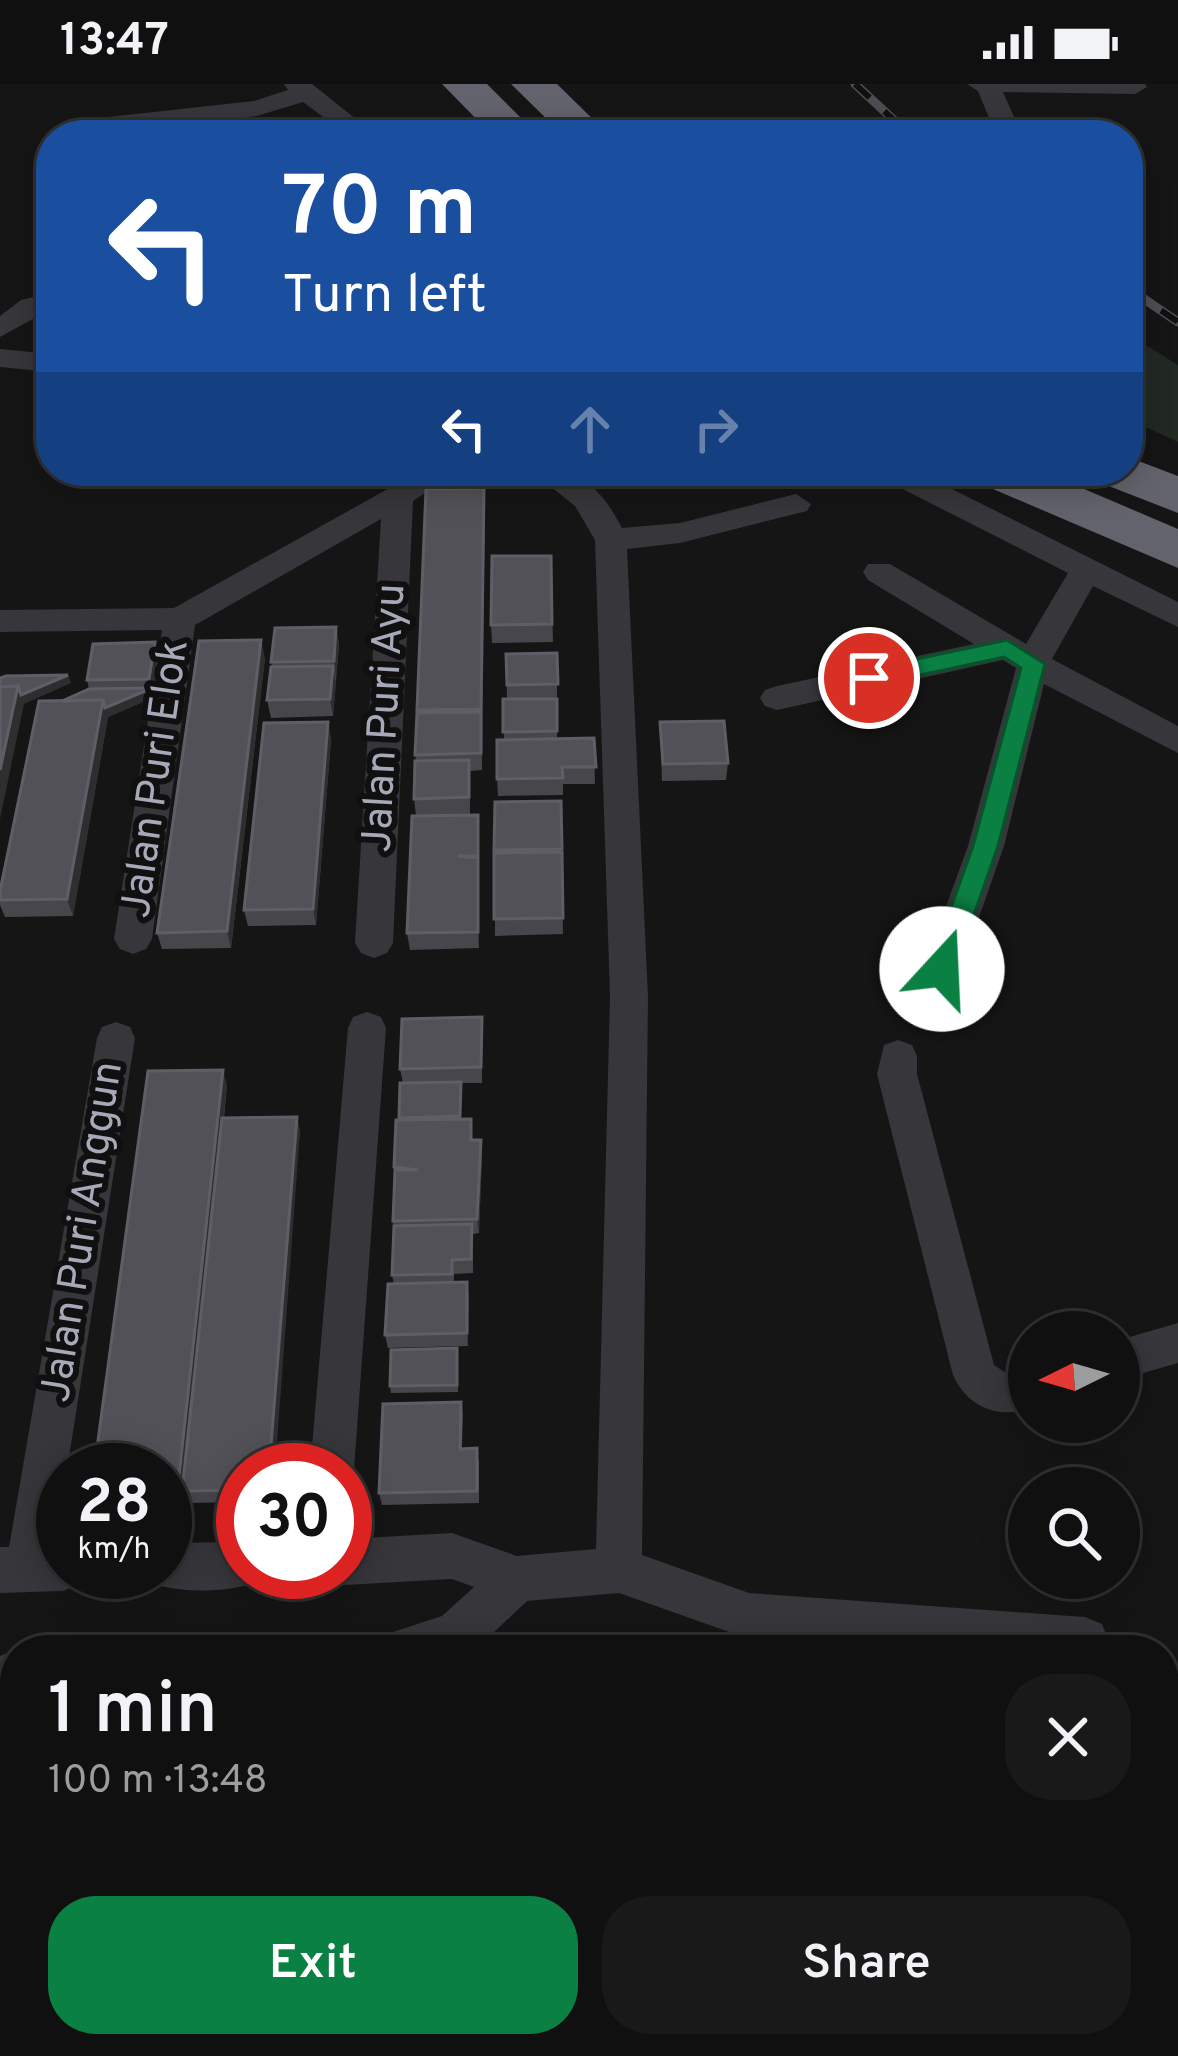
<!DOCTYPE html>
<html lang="en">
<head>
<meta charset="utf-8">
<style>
  :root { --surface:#101010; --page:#191919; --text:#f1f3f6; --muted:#9c9d9f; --line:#303030; --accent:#0b8043 }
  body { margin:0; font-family:Overpass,sans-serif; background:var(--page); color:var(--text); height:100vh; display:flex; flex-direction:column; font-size:45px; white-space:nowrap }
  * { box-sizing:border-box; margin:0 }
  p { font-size:39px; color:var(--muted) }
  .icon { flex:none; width:66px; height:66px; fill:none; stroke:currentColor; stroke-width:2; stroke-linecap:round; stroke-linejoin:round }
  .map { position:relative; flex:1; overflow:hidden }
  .drawer { position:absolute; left:0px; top:1551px; width:1179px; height:423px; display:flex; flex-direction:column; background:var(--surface); border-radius:48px 48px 0 0; box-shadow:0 6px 30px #0003,0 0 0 3px var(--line) }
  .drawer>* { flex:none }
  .banner { position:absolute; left:36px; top:36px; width:1107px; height:366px; border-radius:48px; box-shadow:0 6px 30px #0003,0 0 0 3px var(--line); background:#1a4fa0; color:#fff; overflow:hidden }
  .needle { width:78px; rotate:265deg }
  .fabs { position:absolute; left:1008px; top:1227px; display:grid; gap:24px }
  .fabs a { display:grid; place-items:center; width:132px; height:132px; border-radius:50%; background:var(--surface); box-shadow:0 6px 30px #0003,0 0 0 3px var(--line); font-size:60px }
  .speed { position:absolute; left:36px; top:1359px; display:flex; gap:24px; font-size:60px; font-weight:700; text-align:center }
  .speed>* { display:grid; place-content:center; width:156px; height:156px; border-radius:50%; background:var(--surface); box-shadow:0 6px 30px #0003,0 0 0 3px var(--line); line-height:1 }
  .speed small { font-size:30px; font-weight:400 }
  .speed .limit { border:18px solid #d22; background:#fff; color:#111 }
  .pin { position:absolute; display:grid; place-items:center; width:102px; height:102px; color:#fff; margin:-51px; border:6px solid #fff; border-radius:50%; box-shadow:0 3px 12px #0007 }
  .me { position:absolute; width:132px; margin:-66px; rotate:20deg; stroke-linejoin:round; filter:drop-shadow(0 0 9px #0008) }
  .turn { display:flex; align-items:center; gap:42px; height:252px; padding:0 48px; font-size:54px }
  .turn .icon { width:156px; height:156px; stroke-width:2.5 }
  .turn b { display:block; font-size:84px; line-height:102px }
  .lanes { display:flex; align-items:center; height:114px; padding:0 48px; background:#0003; justify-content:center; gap:60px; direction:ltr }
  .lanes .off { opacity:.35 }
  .round { display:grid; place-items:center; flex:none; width:126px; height:126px; border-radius:48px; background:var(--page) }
  .overview { display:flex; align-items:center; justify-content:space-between; height:204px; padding:0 48px }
  h1 { font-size:72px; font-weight:600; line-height:90px }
  .cta { display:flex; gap:24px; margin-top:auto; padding:24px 48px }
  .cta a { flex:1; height:138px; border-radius:48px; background:var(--accent); color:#fff; font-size:48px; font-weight:600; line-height:138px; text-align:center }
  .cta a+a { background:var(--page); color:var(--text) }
  .status { display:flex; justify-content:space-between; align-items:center; height:84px; padding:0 60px; background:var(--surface); direction:ltr }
  .status svg { height:33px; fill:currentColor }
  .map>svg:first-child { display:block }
  .green { fill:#212922 }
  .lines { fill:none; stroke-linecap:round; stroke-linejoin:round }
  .minor { fill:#36363b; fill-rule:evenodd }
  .motorway { fill:#62636c; fill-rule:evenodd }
  .rail-casing { stroke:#4d4e54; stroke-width:9 }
  .rail { stroke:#101011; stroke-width:6; stroke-dasharray:20; stroke-linecap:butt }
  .wall { fill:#46464b }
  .shaded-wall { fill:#2e2e31 }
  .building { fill:#515157; stroke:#5e5f66; stroke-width:3 }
  .route { fill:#0b8043; stroke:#07532c; stroke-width:3 }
  .labels { text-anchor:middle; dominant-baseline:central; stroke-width:12; stroke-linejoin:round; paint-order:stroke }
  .street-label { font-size:42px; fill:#a6a9b7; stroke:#101011 }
</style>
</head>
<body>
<div class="status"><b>13:47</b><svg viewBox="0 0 49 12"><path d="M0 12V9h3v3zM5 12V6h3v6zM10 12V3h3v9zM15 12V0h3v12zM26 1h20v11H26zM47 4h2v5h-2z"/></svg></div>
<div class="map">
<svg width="1178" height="1972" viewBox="0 0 1178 1972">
  <rect width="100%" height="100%" fill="#151516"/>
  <path class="green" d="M 1128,250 L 1178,281 L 1178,358 L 1128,335 Z"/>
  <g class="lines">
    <path class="minor" d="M 284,0 L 312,0 L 376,51 L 347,51 L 303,18 L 257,32 L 108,49 L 95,41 L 108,33 L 254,17 L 288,6 Z
      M 967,0 L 1145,0 L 1147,3 L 1135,10 L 1003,8 L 1022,51 L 996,51 L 978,7 Z
      M 51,209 L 51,225 L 0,253 L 0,232 L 21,216 Z
      M 0,265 L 51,270 L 51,288 L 0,283 Z
      M 420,387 L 458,387 L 413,417 L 393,859 L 387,869 L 374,874 L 361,869 L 355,859 L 381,435 L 195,541 L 152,855 L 146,865 L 133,870 L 120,865 L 114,855 L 162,546 L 0,548 L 0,526 L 174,524 Z
      M 531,387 C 581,387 598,399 622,444 L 680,439 L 796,410 L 811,420 L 807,427 L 680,459 L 627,465 L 648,912 L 642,1471 L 749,1509 L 1085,1533 L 1102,1540 L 1109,1557 L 1105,1566 L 890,1566 L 749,1555 L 619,1509 L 527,1517 L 475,1566 L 383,1566 L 390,1549 L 442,1532 L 474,1503 L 452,1495 L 345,1501 L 329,1494 L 326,1488 L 345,1488 L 345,1455 L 452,1449 L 517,1472 L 596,1465 L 610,912 L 595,456 L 575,422 Z
      M 877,387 L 916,387 L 1178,518 L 1178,543 L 1093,502 L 1052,575 L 1178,642 L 1178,669 L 1044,600 L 1004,762 L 961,885 L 955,896 L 942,900 L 929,896 L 923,885 L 968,762 L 1016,584 L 1003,576 L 777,626 L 765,622 L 760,614 L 765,606 L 777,602 L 974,560 L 868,496 L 863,488 L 868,480 L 890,480 L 1026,560 L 1068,489 L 881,394 Z
      M 367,928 L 381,933 L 386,944 L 354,1386 L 345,1402 L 345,1386 L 310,1386 L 348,944 L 353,933 Z
      M 116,938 L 130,943 L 135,954 L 67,1386 L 63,1386 L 55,1462 L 63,1461 L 63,1488 L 84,1488 L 79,1500 L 63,1507 L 0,1509 L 0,1463 L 9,1463 L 97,954 L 102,943 Z
      M 898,956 L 912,961 L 917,972 L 917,990 L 994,1281 L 1006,1289 L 1029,1285 L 1029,1325 C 996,1335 967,1322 953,1291 L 877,990 L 884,961 Z
      M 1178,1239 L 1178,1279 L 1119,1296 L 1119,1256 Z
      M 243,1458 L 243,1488 L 263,1488 L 259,1497 C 229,1509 179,1510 149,1498 L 144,1488 L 165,1488 L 165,1459 Z
      M 13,1567 L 15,1695 L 0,1702 L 0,1572 Z
      M 1164,1951 L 1170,1953 L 1178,1972 L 1085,1972 L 1079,1959 L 1164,1959 Z
      M 306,1959 L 360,1959 L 359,1972 L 305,1972 Z"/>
    <path class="motorway" d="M 442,0 L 487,0 L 538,51 L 492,51 Z
      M 511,0 L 557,0 L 609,51 L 563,51 Z
      M 1128,373 L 1178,392 L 1178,429 L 1101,399 L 1093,387 L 1128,387 Z
      M 971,387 L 1042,387 L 1178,445 L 1178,484 L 979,399 Z"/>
    <g class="rail-casing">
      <path id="rail" d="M 855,0 L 910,51
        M 1128,204 L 1178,238"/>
    </g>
    <use href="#rail" class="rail"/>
  </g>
  <path class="wall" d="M 484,404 L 482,686 L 470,687 L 470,730 L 416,732 L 414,715 L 426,405 Z
    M 551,472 L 553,558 L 492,559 L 491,541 Z
    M 336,543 L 339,560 L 333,632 L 271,634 L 267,616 L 272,583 L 271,578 Z
    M 557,569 L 557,655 L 594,654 L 595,700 L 563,700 L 563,711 L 498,712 L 497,695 L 504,656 L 503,615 L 507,615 L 506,570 Z
    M 265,574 L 231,864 L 162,865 L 157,849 Z
    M 160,576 L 154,613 L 108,633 L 73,832 L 5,833 L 0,821 L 0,807 L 62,617 L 89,605 L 87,596 Z
    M 328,638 L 331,656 L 316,841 L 248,842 L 244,826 Z
    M 660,638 L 728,679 L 726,696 L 662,697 Z
    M 561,717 L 563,850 L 495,852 L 495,718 Z
    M 478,731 L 479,864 L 410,866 L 407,849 Z
    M 482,933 L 482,999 L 461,999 L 461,1035 L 473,1056 L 481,1056 L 482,1071 L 479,1149 L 473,1150 L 473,1189 L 454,1190 L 454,1199 L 467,1198 L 468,1262 L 388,1264 L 385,1251 L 394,1200 L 392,1191 L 393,1137 L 396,1036 L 399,1036 L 400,999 L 403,999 L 400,985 Z
    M 227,1001 L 224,1034 L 297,1033 L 300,1048 L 243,1386 L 243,1418 L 188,1419 L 184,1411 L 182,1431 L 165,1432 L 165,1386 Z
    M 458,1271 L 458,1308 L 391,1309 L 390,1302 Z
    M 461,1318 L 463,1330 L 462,1364 L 479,1376 L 479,1419 L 382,1421 L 379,1409 Z"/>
  <path class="shaded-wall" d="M 484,404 L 485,422 L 482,686 L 481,625 Z
    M 336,543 L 339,560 L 336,595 L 334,577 Z
    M 261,556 L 265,574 L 231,864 L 227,847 Z
    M 155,558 L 160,576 L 154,613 L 108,633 L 73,832 L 67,815 L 103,616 L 152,604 L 149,595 Z
    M 333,582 L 336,600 L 333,632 L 330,615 Z
    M 68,591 L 71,599 L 24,620 L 0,735 L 0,686 L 18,602 Z
    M 328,638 L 331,656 L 316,841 L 313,825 Z
    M 478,731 L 479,748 L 479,864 L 478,848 Z
    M 223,986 L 227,1001 L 184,1407 L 182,1407 L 184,1411 L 182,1431 L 176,1420 Z
    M 297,1033 L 300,1048 L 275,1386 L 269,1386 Z
    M 481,1056 L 482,1071 L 479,1149 L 477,1135 Z
    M 467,1198 L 469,1212 L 468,1262 L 467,1249 Z
    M 97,1959 L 106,1959 L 105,1972 L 96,1972 Z
    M 208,1959 L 215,1959 L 214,1972 L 207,1972 Z"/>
  <path class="building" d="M 484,404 L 481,625 L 417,626 L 426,405 Z
    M 492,472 L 551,472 L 552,540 L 491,541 Z
    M 336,543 L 334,577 L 271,578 L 275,544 Z
    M 261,556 L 227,847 L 157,849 L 199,557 Z
    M 155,558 L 149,595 L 87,596 L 93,560 Z
    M 557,569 L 558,600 L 507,601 L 506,570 Z
    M 333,582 L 330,615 L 267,616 L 271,583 Z
    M 68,591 L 21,611 L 18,602 L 0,603 L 0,594 L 6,592 Z
    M 18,602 L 0,686 L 0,603 Z
    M 152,604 L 105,624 L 103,616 L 62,617 L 89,605 Z
    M 503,615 L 557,615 L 557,647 L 503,648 Z
    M 103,616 L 67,815 L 0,816 L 0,807 L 39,617 Z
    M 481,628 L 481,669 L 415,671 L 417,629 Z
    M 724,637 L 728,679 L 663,680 L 660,638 Z
    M 328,638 L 313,825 L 244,826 L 264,639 Z
    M 594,654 L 596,683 L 562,683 L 563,694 L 497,695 L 497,656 Z
    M 469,676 L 469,713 L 414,715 L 415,677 Z
    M 561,717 L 562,765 L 494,766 L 495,718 Z
    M 478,731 L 478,772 L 458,772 L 478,774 L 478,848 L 407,849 L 412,732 Z
    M 562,768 L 563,834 L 494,835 L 494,769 Z
    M 482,933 L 481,983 L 400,985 L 402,935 Z
    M 223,986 L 176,1420 L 165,1420 L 165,1386 L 94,1386 L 148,987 Z
    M 461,998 L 460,1032 L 399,1034 L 400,999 Z
    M 297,1033 L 269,1386 L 243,1386 L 243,1406 L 182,1407 L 222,1034 Z
    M 471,1035 L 471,1056 L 481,1056 L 477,1135 L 393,1137 L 395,1086 L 418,1086 L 394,1083 L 396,1036 Z
    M 472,1140 L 471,1175 L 452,1176 L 452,1190 L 392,1191 L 394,1142 Z
    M 467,1198 L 467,1249 L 385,1251 L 388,1200 Z
    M 457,1264 L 457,1301 L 390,1302 L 391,1266 Z
    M 461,1318 L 460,1365 L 477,1364 L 477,1407 L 379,1409 L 383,1320 Z
    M 15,1830 L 15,1959 L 97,1959 L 96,1972 L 0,1972 L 0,1937 Z
    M 108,1959 L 208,1959 L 207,1972 L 107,1972 Z"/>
  <path class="route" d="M 1007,556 L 1045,580 L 998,762 L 955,885 L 942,895 L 929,885 L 973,762 L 1021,584 L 1004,573 L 869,602 L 857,594 L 869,585 Z"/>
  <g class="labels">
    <g class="street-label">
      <text transform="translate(386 634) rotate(-87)">Jalan Puri Ayu</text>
      <text transform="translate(157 695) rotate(-82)">Jalan Puri Elok</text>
      <text transform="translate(84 1148) rotate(-81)">Jalan Puri Anggun</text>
    </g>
  </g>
</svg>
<div class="fabs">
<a><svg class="needle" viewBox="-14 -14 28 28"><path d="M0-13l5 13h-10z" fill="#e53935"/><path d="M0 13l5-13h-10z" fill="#9c9d9f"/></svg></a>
<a><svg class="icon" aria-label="search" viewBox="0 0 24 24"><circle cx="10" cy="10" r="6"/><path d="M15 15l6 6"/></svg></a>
</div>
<div class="speed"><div>28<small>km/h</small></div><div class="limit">30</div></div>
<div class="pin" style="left:869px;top:594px;background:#d93025"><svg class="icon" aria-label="arrive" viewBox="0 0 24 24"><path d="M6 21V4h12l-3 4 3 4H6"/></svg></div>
<svg class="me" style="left:942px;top:885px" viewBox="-20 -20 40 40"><circle r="19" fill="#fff"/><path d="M0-13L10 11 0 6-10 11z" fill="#0b8043"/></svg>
<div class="banner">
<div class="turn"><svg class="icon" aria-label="left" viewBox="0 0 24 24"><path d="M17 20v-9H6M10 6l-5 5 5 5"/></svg><div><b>70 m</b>Turn left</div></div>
<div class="lanes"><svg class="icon" aria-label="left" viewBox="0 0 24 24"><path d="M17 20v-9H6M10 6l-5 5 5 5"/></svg><svg class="icon off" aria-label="ahead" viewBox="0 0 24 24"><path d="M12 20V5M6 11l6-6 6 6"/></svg><svg class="icon off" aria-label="right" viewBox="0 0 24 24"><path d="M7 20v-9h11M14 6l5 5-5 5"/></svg></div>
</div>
<section class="drawer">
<div class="overview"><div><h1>1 min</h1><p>100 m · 13:48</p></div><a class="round"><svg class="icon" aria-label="close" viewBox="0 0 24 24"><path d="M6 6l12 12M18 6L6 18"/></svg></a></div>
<div class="cta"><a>Exit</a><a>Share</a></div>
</section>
</div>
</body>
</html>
